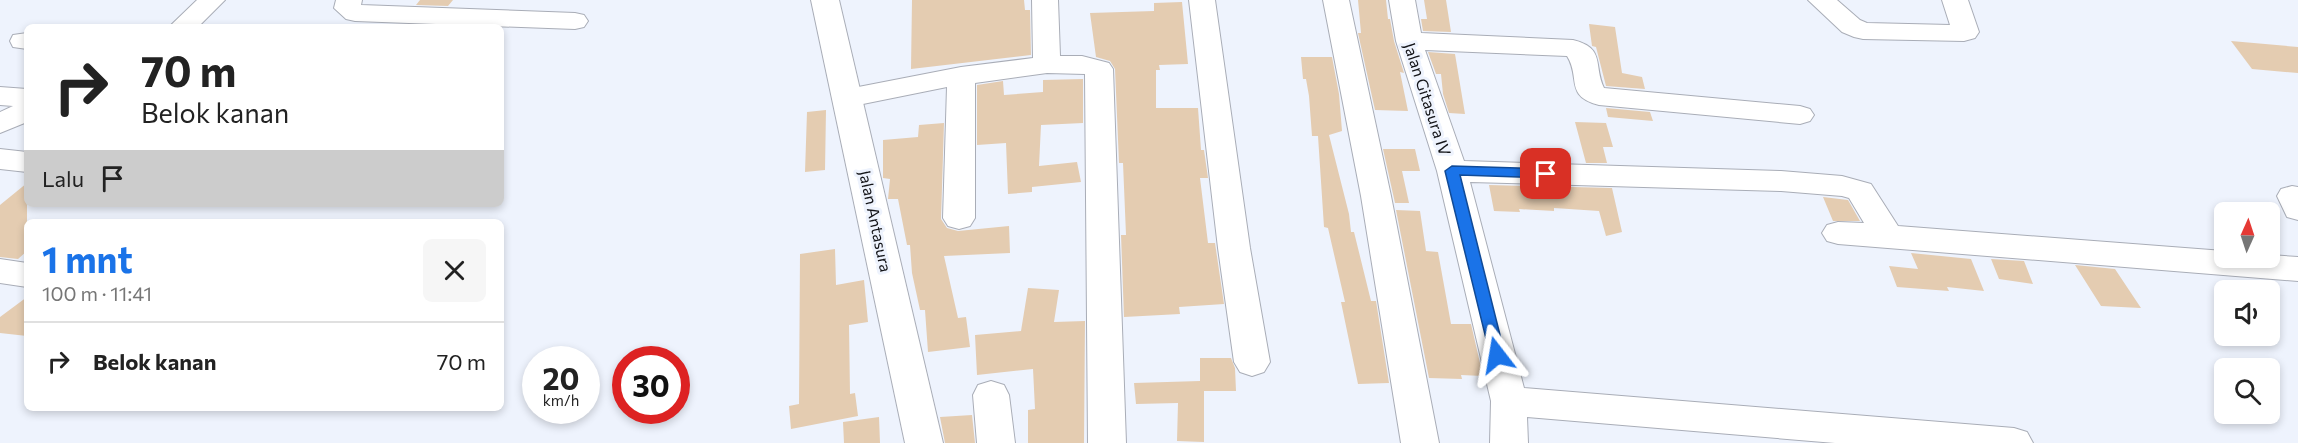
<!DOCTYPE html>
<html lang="id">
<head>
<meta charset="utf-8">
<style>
  :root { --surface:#fff; --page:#f6f6f6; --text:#222; --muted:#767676; --line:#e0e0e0; --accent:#1a73e8 }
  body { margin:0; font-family:Commissioner,sans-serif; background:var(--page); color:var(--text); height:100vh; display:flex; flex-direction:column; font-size:22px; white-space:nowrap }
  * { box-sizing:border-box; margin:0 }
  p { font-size:20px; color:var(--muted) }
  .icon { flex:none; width:33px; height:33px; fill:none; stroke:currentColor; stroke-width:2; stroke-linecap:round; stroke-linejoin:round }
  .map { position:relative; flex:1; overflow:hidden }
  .details { position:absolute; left:24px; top:219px; width:480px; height:192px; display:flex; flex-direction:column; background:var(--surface); border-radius:9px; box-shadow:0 3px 9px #0003 }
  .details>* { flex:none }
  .guide { position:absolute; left:24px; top:24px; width:480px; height:183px; border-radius:9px; box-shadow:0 3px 9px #0003; background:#fff; color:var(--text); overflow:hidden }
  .needle { width:39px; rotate:3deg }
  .controls { position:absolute; left:2214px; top:202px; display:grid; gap:12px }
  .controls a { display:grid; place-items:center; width:66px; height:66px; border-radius:9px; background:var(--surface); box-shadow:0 3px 9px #0003; font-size:30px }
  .speed { position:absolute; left:522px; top:346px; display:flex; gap:12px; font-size:30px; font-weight:700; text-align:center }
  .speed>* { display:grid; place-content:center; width:78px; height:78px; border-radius:50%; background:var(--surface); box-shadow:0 3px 9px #0003; line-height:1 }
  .speed small { font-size:15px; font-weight:400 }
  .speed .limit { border:9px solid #d22; background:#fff; color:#111 }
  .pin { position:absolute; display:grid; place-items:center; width:51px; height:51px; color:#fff; margin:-26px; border-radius:12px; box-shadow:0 3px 9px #0006 }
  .me { position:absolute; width:66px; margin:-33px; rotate:346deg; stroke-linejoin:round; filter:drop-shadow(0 0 4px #0008) }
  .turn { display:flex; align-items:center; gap:21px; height:126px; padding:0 18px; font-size:27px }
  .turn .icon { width:78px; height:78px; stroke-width:2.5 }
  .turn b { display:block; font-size:42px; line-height:51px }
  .then { display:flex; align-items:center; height:57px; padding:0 18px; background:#0003; gap:12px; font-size:22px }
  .round { display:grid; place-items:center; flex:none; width:63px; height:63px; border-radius:9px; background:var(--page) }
  .overview { display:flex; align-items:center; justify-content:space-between; height:102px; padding:0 18px }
  h1 { font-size:36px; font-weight:700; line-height:45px; color:var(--accent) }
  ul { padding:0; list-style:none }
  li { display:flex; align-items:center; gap:18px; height:78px; padding:0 18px; border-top:2px solid var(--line) }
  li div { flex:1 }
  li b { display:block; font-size:22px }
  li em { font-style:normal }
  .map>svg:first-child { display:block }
  .building { fill:#e4ccb1 }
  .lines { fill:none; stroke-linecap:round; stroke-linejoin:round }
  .minor-casing { stroke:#a9adb7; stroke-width:2 }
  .major-casing { stroke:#a9adb7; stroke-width:2 }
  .minor { fill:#fff; fill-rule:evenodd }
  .major { fill:#fff; fill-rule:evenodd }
  .route { fill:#1a73e8; stroke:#114b97; stroke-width:1.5 }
  .labels { text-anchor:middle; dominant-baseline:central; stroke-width:6; stroke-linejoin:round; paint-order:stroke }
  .street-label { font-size:16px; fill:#131418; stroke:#eef3fd }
</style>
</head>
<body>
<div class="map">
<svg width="2298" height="443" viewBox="0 0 2298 443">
  <rect width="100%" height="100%" fill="#eef3fd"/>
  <path class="building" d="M 420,0 L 453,0 L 448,6 L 416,5 Z
    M 912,0 L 1024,0 L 1025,10 L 1030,10 L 1031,55 L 911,69 Z
    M 1358,0 L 1386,0 L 1388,19 L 1390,19 L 1394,41 L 1404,73 L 1400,72 L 1408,111 L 1375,110 L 1358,33 L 1361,33 Z
    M 1424,0 L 1446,0 L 1451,32 L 1423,31 L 1421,19 L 1427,19 Z
    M 1182,2 L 1188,64 L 1159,65 L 1160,70 L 1156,70 L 1156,108 L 1198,108 L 1201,150 L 1204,150 L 1208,178 L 1200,178 L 1208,243 L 1215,243 L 1224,304 L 1179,307 L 1180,314 L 1124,317 L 1121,235 L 1126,235 L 1123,163 L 1119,163 L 1115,69 L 1110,61 L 1096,57 L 1090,13 L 1154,11 L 1154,3 Z
    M 1589,24 L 1615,27 L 1622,73 L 1642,77 L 1645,89 L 1606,86 L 1596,47 L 1592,46 Z
    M 2231,41 L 2298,47 L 2298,73 L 2252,69 Z
    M 1428,52 L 1455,54 L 1465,114 L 1449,113 L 1443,94 L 1441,74 L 1436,74 Z
    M 1301,57 L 1332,57 L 1339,94 L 1342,131 L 1329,135 L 1349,214 L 1351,232 L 1354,232 L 1371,301 L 1376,301 L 1389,383 L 1358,384 L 1341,302 L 1345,302 L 1328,228 L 1324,227 L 1318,136 L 1312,136 L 1309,96 L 1306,79 L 1303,79 Z
    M 1083,79 L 1083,123 L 1041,125 L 1039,166 L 1077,162 L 1081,182 L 1032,187 L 1032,192 L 1008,194 L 1006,143 L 977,145 L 977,85 L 1003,81 L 1004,95 L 1043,92 L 1043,80 Z
    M 1606,108 L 1650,112 L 1653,121 L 1608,117 Z
    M 826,110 L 825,170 L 805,172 L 807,112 Z
    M 1575,122 L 1606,123 L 1613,147 L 1603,147 L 1607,163 L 1586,163 Z
    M 944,123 L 941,219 L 947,228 L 958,231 L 1009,226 L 1010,253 L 944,256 L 958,318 L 966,317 L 970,347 L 928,352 L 925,310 L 920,310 L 912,273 L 910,245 L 907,245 L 898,199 L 888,199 L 890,179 L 883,178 L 883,140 L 918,137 L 919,125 Z
    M 1383,149 L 1415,149 L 1420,171 L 1402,171 L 1409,203 L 1395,203 Z
    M 27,183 L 27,251 L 18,259 L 0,257 L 0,205 Z
    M 1489,185 L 1612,188 L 1622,232 L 1606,236 L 1599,211 L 1554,208 L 1554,211 L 1519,209 L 1520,212 L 1494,211 Z
    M 1823,197 L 1848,200 L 1860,221 L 1833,221 Z
    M 1396,210 L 1420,211 L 1426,251 L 1438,252 L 1451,324 L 1471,324 L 1483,376 L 1461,375 L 1462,379 L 1429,378 Z
    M 835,249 L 836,285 L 864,280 L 868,322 L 849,325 L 850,394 L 855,393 L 858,416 L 791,429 L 789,406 L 799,404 L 800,254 Z
    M 1911,253 L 1971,259 L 1984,291 L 1947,287 L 1949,291 L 1897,287 L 1889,266 L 1918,269 Z
    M 1991,259 L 2024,261 L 2033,284 L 1999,279 Z
    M 2075,265 L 2115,269 L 2141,308 L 2101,306 Z
    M 1028,288 L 1059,290 L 1054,322 L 1085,321 L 1084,443 L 1028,443 L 1028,410 L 1035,409 L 1033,369 L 977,375 L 975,335 L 1021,331 Z
    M 27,297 L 27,336 L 0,333 L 0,317 Z
    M 1200,358 L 1231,358 L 1235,368 L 1236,391 L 1204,391 L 1204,442 L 1177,441 L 1178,403 L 1136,404 L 1134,383 L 1200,381 Z
    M 972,415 L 975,443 L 945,443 L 940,417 Z
    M 879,417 L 880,443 L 844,443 L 843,422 Z"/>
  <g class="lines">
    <g class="minor-casing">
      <path id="minor" d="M 197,0 L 225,0 L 198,27 L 169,27 Z
        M 336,0 L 362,0 L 361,5 L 575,13 L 584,15 L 588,21 L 584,27 L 575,29 L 355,21 L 346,19 L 334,8 Z
        M 1032,0 L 1058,0 L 1060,56 L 1082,56 L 1109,63 L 1113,69 L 1126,443 L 1088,443 L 1085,74 L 1047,73 L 975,83 L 975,218 L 970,226 L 959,229 L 948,226 L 943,218 L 947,87 L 848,107 L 838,104 L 834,98 L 838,92 L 848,89 L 961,67 L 1033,58 Z
        M 1189,0 L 1215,0 L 1250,248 L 1270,362 L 1264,372 L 1252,376 L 1240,372 L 1234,362 L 1218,248 Z
        M 1323,0 L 1349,0 L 1391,196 L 1439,443 L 1401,443 L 1361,196 Z
        M 1389,0 L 1415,0 L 1421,33 L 1573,40 C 1606,48 1593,65 1604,88 L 1800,106 L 1810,109 L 1814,115 L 1810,121 L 1800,124 L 1599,105 C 1564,96 1581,78 1567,56 L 1425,50 L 1464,161 L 1781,171 L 1842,176 L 1871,184 L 1898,226 L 2224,251 L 2224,258 L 2270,258 L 2270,255 L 2298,257 L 2298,281 L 1838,244 L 1827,241 L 1822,233 L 1827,225 L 1838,222 L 1864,223 L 1849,198 L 1842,196 L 1781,191 L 1470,182 L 1524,388 L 2014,428 L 2027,432 L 2033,443 L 1835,443 L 1527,417 L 1528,443 L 1490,443 L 1491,401 L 1437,171 L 1396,41 Z
        M 1808,0 L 1837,0 L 1860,20 L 1867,23 L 1950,25 L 1942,0 L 1968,0 L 1979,32 L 1975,38 L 1964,41 L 1863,39 L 1854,37 L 1842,32 Z
        M 27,33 L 27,49 L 13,47 L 10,41 L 13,35 Z
        M 0,87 L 27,89 L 27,122 L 0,133 L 0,112 L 13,106 L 0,105 Z
        M 0,149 L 27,152 L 27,172 L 0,169 Z
        M 2292,186 L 2298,187 L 2298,220 L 2287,217 L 2277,196 L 2281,189 Z
        M 0,259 L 27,263 L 27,287 L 0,283 Z
        M 991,381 L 1004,385 L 1009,395 L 1015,443 L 977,443 L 973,395 L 978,385 Z"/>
    </g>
    <g class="major-casing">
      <path id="major" d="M 811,0 L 839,0 L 943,443 L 905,443 Z"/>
    </g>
    <use href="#minor" class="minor"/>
    <use href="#major" class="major"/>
  </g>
  <path class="route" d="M 1452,166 L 1546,169 L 1553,174 L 1546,178 L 1460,175 L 1505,355 L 1503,359 L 1492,359 L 1490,355 L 1445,171 Z"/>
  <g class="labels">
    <g class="street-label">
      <text transform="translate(1428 99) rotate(72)">Jalan Gitasura IV</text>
      <text transform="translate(876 221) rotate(78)">Jalan Antasura</text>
    </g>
  </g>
</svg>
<div class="controls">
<a><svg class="needle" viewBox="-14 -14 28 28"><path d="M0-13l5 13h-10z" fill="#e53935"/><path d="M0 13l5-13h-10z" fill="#767676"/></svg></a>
<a><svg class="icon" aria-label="sound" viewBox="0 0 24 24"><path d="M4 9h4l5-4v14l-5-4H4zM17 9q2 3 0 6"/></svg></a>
<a><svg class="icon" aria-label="search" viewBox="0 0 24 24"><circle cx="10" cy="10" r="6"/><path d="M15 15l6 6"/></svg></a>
</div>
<div class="speed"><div>20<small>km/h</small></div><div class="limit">30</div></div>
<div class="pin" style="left:1546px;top:174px;background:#d93025"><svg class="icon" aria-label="arrive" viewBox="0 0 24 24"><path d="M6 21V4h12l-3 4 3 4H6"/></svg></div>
<svg class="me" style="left:1497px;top:355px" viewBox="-20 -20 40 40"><path d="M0-17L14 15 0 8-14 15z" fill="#1a73e8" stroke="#fff" stroke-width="4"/></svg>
<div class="guide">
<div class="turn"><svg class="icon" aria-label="right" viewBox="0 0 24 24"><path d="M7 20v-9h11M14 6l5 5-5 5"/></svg><div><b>70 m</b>Belok kanan</div></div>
<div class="then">Lalu<svg class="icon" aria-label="arrive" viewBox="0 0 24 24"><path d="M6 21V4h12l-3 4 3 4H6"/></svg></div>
</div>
<section class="details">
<div class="overview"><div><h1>1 mnt</h1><p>100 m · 11:41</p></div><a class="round"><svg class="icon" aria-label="close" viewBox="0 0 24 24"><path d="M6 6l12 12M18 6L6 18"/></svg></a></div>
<ul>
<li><svg class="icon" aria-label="right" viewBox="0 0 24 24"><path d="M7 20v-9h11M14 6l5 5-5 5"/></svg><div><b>Belok kanan</b></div><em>70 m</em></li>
</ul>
</section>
</div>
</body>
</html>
